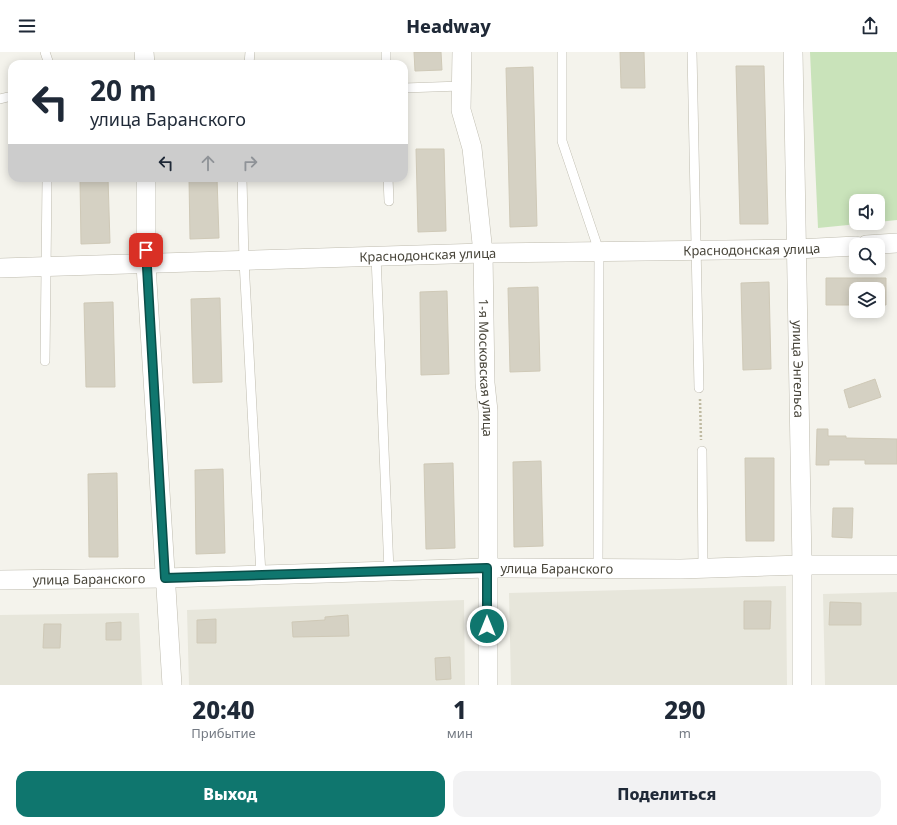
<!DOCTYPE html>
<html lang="ru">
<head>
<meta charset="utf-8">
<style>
  :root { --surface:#fff; --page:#f2f2f3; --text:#1f2937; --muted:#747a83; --accent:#0f766e }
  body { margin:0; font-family:"Noto Sans",sans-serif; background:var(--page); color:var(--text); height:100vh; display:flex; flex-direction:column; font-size:15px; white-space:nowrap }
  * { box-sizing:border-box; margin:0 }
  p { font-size:13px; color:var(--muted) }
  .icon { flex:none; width:22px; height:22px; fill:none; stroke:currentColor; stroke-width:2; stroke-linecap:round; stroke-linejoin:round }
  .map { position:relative; height:633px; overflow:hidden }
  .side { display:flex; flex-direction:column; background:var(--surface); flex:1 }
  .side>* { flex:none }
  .banner { position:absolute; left:8px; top:8px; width:400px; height:122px; border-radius:12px; box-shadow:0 2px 10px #0003; background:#fff; color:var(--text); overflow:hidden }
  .tools { position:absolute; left:849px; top:142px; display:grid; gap:8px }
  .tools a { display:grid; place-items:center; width:36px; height:36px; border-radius:8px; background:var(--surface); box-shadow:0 2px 10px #0003; font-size:20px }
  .pin { position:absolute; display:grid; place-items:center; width:34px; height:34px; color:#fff; margin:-17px; border-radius:8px; box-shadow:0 2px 6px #0006 }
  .me { position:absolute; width:44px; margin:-22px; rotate:0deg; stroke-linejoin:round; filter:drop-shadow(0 0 3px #0008) }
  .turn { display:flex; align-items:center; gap:14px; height:84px; padding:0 16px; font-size:18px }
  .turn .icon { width:52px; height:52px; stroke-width:2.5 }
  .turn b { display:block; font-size:28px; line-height:34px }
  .lanes { display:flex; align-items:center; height:38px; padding:0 16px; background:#0003; justify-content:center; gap:20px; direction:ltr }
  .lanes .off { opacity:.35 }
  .eta { display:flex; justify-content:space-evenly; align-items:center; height:68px; text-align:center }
  .eta b { font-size:24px; font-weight:800; line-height:28px }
  .action { display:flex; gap:8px; margin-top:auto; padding:8px 16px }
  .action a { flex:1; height:46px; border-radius:12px; background:var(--accent); color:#fff; font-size:16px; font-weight:800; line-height:46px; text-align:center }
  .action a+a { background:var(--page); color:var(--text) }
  header { display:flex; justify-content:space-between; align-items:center; height:52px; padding:0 16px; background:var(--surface); font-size:18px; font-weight:800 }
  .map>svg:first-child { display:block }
  .residential { fill:#e7e6db }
  .green { fill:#c9e3ba }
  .building { fill:#d5d1c3; stroke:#cfc9b7 }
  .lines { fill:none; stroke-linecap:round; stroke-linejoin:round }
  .service-casing { stroke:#bfbcaf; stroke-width:10 }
  .minor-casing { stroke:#bfbcaf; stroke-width:20 }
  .path { stroke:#bfbaa2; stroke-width:2.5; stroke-dasharray:2 2; stroke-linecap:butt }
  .service { stroke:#fff; stroke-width:9 }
  .minor { stroke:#fff; stroke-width:19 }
  .route-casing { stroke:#0a4d48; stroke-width:10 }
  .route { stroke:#0f766e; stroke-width:7 }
  .labels { text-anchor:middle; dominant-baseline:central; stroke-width:4; stroke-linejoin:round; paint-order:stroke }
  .street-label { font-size:13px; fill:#48453a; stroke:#fff }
</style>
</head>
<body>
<header><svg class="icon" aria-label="menu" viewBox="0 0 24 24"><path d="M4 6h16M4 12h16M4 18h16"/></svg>Headway<svg class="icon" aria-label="share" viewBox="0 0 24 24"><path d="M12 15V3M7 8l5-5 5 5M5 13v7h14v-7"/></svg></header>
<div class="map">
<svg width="897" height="633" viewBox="0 0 897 633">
  <rect width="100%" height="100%" fill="#f4f3ec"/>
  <path class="residential" d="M 786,534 L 787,633 L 511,633 L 509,541 Z
    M 897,540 L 897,633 L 825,633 L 823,542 Z
    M 464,548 L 465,633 L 189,633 L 187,558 Z
    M 139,561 L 142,633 L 0,633 L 0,563 Z"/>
  <path class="green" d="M 810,0 L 897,0 L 897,168 L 878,170 L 878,149 L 856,149 L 856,171 L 868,171 L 818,176 Z"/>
  <path class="building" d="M 414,0 L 441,0 L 442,18 L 415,19 Z
    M 620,0 L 644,0 L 645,36 L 621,36 Z
    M 736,14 L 764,14 L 768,172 L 740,172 Z
    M 533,15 L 537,174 L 510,175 L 506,16 Z
    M 416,97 L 444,97 L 446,179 L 418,180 Z
    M 80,126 L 108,126 L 110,191 L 81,192 Z
    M 189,126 L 217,126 L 219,186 L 190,187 Z
    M 826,226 L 886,226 L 886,253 L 878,253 L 878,237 L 856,237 L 856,253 L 826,253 Z
    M 769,230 L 771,317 L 743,318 L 741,231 Z
    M 538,235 L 540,319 L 510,320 L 508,236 Z
    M 447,239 L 449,322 L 421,323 L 420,240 Z
    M 220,246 L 222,330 L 193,331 L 191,247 Z
    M 113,250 L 115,335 L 86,335 L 84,251 Z
    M 875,327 L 881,345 L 849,356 L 844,338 Z
    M 817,377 L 828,377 L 828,384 L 846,384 L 846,386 L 897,387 L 897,412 L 865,412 L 865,408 L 829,408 L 829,413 L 816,413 Z
    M 745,406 L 774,406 L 774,489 L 746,489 Z
    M 541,409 L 543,494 L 514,495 L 513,410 Z
    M 453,411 L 455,496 L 426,497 L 424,412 Z
    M 223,417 L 225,501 L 196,502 L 195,418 Z
    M 117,421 L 118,505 L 89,505 L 88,422 Z
    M 833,456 L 853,456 L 852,486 L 832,485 Z
    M 744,549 L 771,549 L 770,577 L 744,577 Z
    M 830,550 L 861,551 L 861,573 L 829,573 Z
    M 348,563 L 349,584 L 293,585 L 292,570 L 325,568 L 325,565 Z
    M 216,567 L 216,591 L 197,591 L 197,568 Z
    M 121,570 L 121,588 L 106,588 L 106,571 Z
    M 44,572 L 61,572 L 60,596 L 43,596 Z
    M 450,605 L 451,627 L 436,628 L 435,606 Z"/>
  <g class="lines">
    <g class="service-casing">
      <path id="service" d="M 45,0 L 49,12
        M 386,0 L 386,12
        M 562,0 L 562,89 L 599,199 L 598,517
        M 692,0 L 699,336
        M 249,12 L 250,0
        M 404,36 L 461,34
        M 0,47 L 12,44
        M 242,126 L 244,209 L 261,523
        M 388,126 L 389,149
        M 376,204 L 389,519
        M 45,309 L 47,129
        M 702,399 L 703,516"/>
    </g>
    <g class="minor-casing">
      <g id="minor">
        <path d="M 144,0 L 145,12"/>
        <path id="s1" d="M 462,0 L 461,58 L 472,96 L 483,201 L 485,331 L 488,359 L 488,633"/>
        <path id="s2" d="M 793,0 L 802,513 L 802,633"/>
        <path d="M 146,126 L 146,213 L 172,633"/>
        <path d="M 866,193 L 897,191"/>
        <path id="s3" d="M 0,216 L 483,201 L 797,197 L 856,194"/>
        <path id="s4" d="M 0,528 L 165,526 L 487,516 L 681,517 L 802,513 L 897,513"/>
      </g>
    </g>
    <path class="path" d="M 700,347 L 701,388"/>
    <use href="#service" class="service"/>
    <use href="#minor" class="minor"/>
  </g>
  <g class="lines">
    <g class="route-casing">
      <path id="route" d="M 146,198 L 165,526 L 487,516 L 487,574"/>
    </g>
    <use href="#route" class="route"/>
  </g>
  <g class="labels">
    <g class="street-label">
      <text stroke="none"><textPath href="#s3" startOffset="752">Краснодонская улица</textPath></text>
      <text stroke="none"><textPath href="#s3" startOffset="428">Краснодонская улица</textPath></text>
      <text stroke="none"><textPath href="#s1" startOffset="318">1-я Московская улица</textPath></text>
      <text stroke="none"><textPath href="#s2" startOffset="317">улица Энгельса</textPath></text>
      <text stroke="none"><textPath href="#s4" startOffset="557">улица Баранского</textPath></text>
      <text stroke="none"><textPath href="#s4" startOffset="89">улица Баранского</textPath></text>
    </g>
  </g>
</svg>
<div class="tools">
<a><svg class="icon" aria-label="sound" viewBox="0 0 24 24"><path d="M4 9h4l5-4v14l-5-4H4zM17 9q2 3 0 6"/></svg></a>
<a><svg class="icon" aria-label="search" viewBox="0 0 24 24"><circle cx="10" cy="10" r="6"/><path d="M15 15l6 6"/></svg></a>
<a><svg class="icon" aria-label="layers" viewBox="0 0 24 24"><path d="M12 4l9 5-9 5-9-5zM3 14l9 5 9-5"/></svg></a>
</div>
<div class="pin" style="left:146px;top:198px;background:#d93025"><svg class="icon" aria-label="arrive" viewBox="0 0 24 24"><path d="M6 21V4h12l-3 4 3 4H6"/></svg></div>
<svg class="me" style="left:487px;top:574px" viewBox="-20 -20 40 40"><circle r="17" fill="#0f766e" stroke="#fff" stroke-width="3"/><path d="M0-11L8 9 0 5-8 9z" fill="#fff"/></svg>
<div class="banner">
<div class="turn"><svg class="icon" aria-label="left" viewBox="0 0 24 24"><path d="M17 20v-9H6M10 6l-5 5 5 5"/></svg><div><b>20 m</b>улица Баранского</div></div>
<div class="lanes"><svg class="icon" aria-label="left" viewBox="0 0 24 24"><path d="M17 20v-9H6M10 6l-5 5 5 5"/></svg><svg class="icon off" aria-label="ahead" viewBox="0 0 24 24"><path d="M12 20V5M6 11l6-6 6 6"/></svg><svg class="icon off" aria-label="right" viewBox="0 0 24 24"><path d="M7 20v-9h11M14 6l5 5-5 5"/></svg></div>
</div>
</div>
<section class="side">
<div class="eta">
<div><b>20:40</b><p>Прибытие</p></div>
<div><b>1</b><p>мин</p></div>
<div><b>290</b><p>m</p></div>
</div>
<div class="action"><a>Выход</a><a>Поделиться</a></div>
</section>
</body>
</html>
